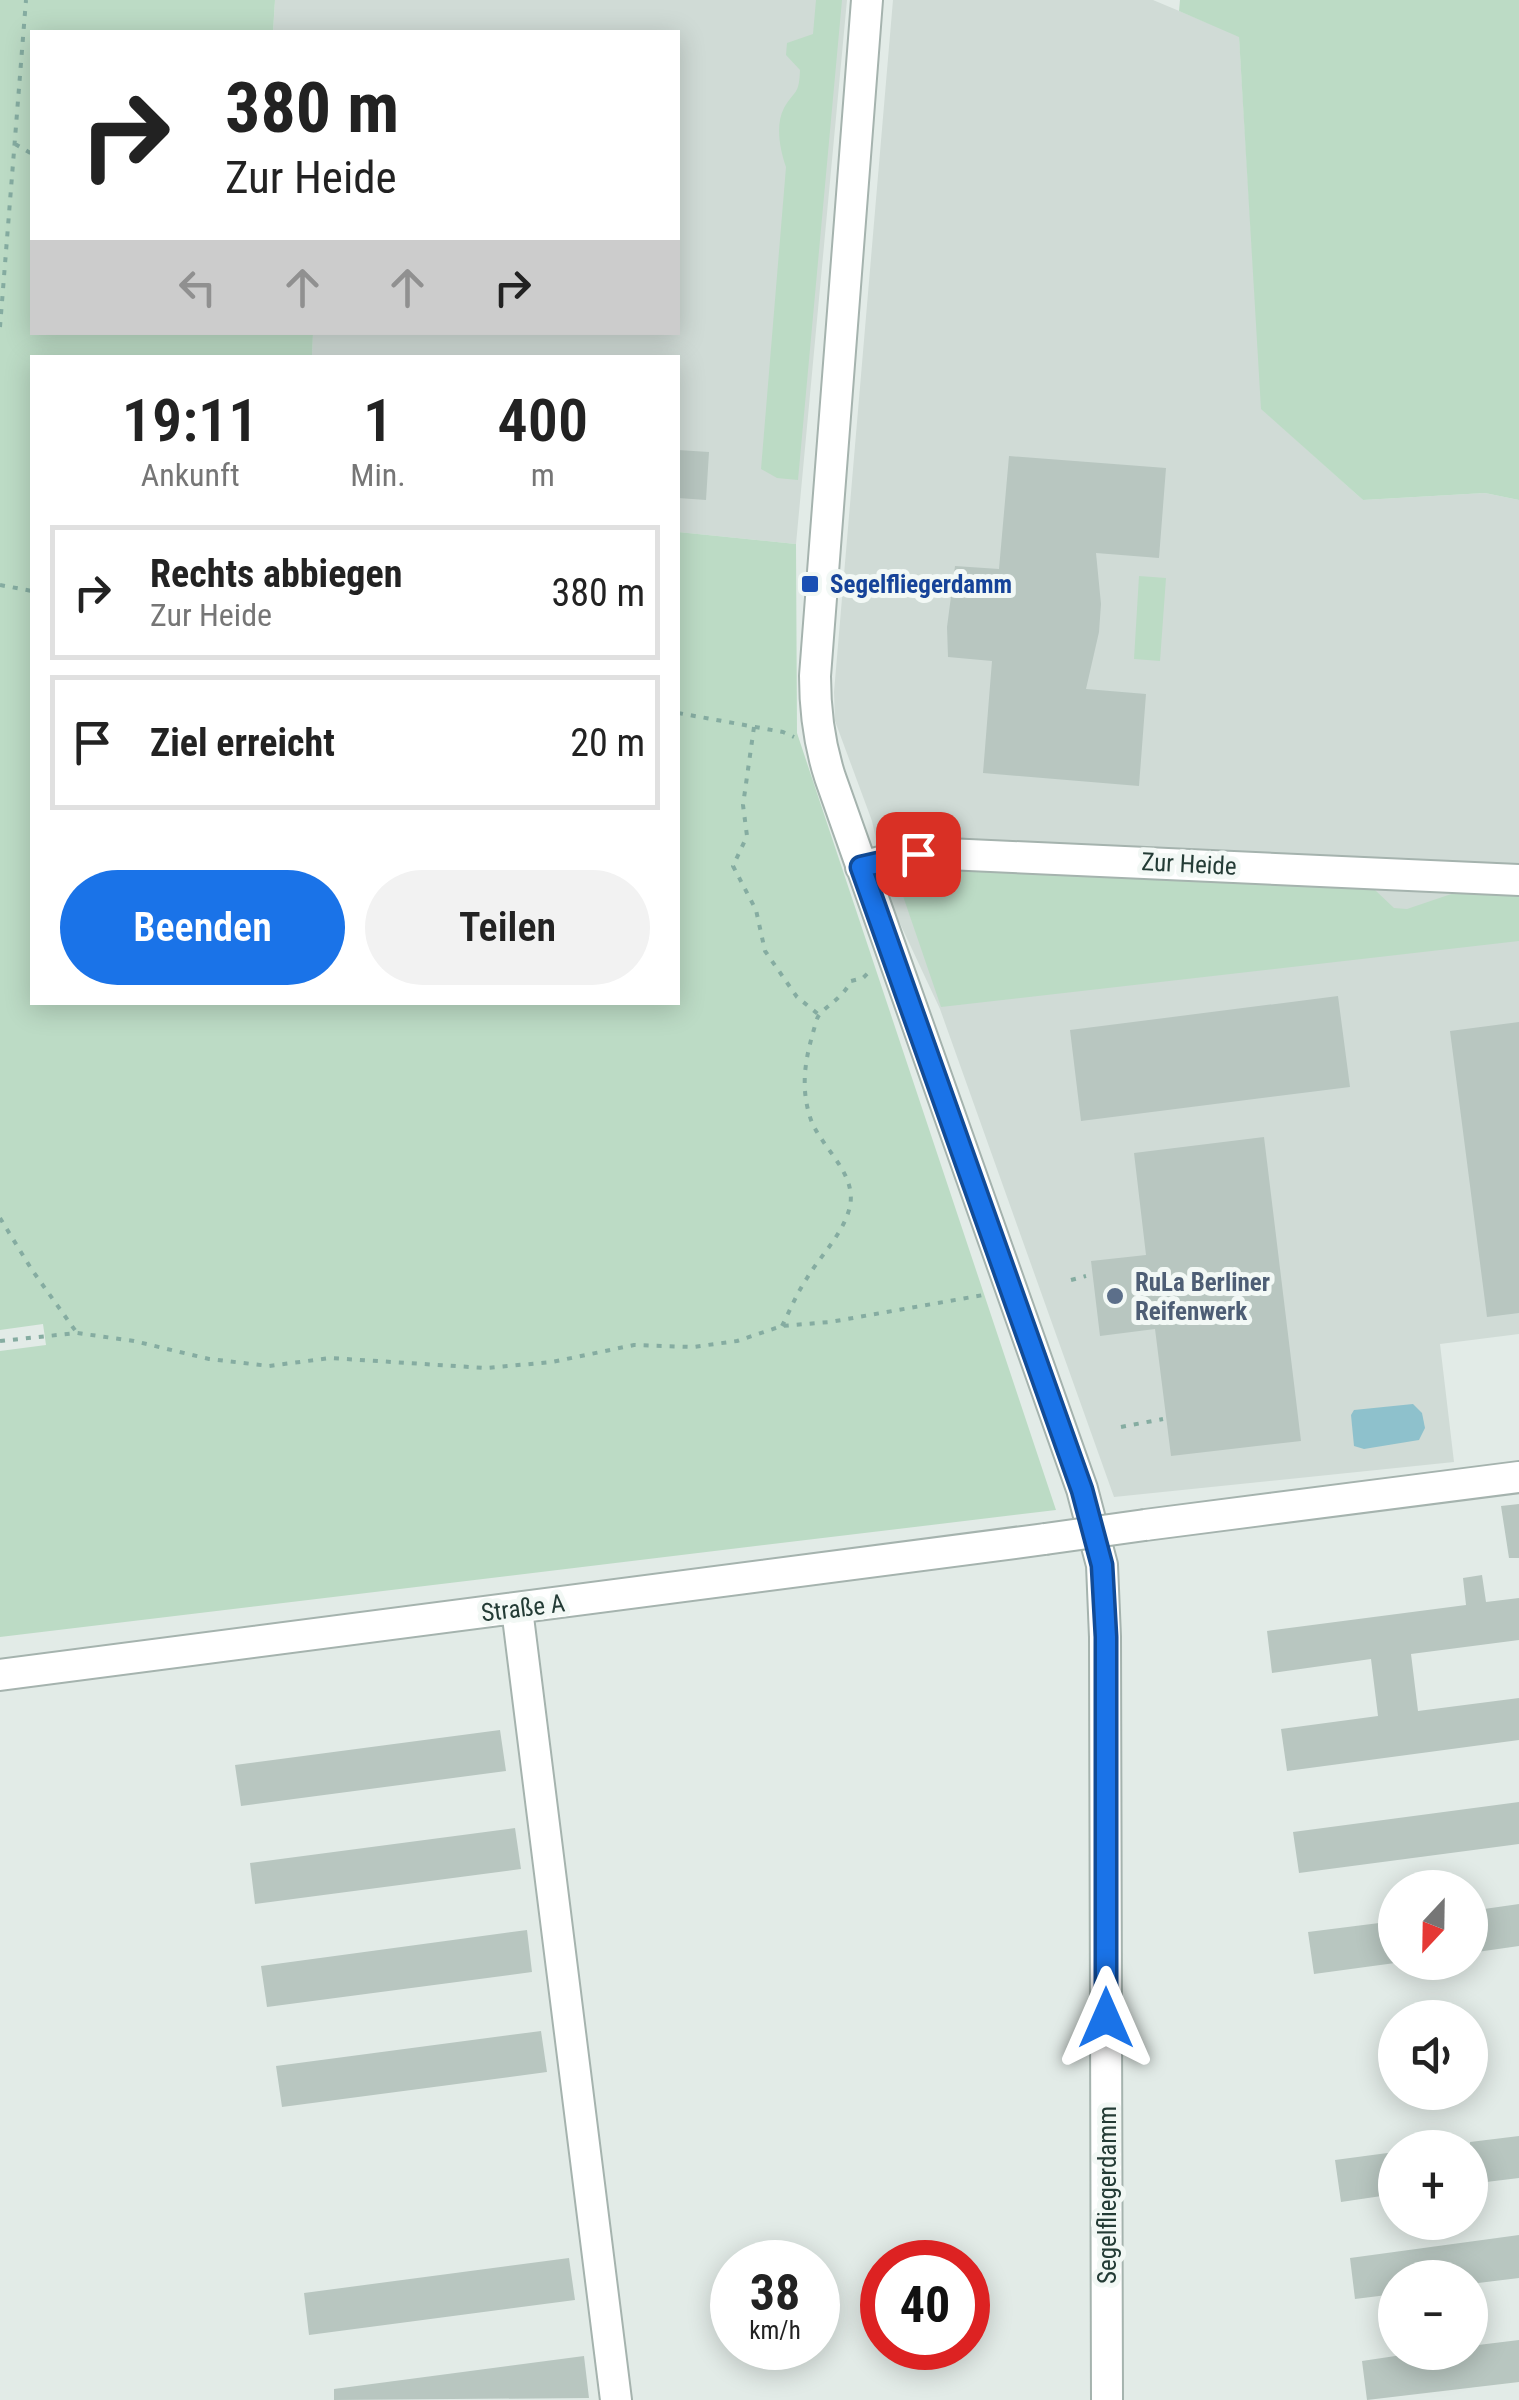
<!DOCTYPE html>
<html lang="de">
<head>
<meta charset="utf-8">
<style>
  :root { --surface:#fff; --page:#f2f2f2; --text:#222; --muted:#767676; --line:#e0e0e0; --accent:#1a73e8 }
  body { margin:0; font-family:"Roboto Condensed",sans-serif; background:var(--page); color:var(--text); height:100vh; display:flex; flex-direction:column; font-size:38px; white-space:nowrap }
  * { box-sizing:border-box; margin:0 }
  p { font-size:32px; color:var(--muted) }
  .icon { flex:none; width:55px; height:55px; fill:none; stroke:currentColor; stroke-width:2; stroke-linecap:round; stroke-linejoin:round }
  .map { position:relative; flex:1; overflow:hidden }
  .sheet { position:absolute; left:30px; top:355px; width:650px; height:650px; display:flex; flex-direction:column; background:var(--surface); border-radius:0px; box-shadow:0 5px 25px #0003 }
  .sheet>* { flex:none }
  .banner { position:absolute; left:30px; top:30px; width:650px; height:305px; border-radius:0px; box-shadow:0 5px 25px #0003; background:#fff; color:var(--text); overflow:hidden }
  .needle { width:65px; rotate:202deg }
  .controls { position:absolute; left:1378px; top:1870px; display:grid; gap:20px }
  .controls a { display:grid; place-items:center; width:110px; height:110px; border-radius:50%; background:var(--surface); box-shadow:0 5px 25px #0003; font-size:50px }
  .speed { position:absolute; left:710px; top:2240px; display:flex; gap:20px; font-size:50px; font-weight:700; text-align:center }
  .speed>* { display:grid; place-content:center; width:130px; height:130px; border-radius:50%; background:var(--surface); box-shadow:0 5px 25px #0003; line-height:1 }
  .speed small { font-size:25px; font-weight:400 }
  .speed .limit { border:15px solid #d22; background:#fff; color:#111 }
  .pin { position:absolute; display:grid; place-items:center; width:85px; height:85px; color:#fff; margin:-42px; border-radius:20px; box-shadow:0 5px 15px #0006 }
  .me { position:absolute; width:110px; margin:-55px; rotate:0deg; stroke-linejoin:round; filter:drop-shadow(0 0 8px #0008) }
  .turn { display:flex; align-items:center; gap:35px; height:210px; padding:0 30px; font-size:45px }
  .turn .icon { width:130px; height:130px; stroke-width:2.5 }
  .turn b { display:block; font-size:70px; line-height:85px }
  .lanes { display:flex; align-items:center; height:95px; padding:0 30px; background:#0003; justify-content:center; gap:50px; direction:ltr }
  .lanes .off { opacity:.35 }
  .eta { display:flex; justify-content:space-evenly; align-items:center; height:170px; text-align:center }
  .eta b { font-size:60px; font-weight:600; line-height:70px }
  .action { display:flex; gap:20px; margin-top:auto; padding:20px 30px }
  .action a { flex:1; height:115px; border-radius:60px; background:var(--accent); color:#fff; font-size:40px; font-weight:600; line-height:115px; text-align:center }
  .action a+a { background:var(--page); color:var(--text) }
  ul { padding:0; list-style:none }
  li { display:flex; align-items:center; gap:30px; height:135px; margin:0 20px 15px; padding:0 10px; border:5px solid var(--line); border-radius:0px }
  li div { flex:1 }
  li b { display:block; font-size:38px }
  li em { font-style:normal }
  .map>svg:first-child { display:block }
  .built { fill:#d0dbd6 }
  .green { fill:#bcdbc5 }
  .water { fill:#8ec1cc }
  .building { fill:#b8c6c0 }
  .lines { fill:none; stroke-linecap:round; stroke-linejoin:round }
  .minor-casing { stroke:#a5b3ae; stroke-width:34 }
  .path { stroke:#85aca1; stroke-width:4; stroke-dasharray:5 8; stroke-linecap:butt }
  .minor { stroke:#fff; stroke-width:30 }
  .minor-bridge-casing { stroke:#a5b3ae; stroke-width:34; stroke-linecap:butt }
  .minor-bridge { stroke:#fff; stroke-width:30 }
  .route-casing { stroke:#114b97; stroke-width:25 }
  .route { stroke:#1a73e8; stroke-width:18 }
  .transit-dot { fill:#1a4fb4; stroke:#f2f8f5; stroke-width:4 }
  .service-dot { fill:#5c6f8a; stroke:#f2f8f5; stroke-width:4 }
  .labels { text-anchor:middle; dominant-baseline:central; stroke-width:10; stroke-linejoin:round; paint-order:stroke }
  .transit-label { font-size:25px; font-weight:bold; fill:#164399; stroke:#f2f8f5; text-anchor:start }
  .street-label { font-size:25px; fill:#233b35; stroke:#f2f8f5 }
  .service-label { font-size:25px; font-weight:bold; fill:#4e5e75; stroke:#f2f8f5; text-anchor:start }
</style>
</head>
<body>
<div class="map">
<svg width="1519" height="2400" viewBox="0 0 1519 2400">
  <rect width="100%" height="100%" fill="#e2ebe7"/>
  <path class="built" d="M 275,0 L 847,0 L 796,544 L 678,532 L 678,358 L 312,357 L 313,333 L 678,332 L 678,32 L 273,32 Z
    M 893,0 L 1153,0 L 1239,36 L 1262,409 L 1363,500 L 1485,493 L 1519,500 L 1519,1334 L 1440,1344 L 1454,1462 L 1114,1497 L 940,1009 L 890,902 L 872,821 L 835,721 L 834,692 Z"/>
  <path class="green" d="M 0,0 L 275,0 L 273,32 L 32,32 L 32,332 L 313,333 L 312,357 L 32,358 L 32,1002 L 678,1002 L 678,532 L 796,544 L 797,733 L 1056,1510 L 0,1637 L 0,1351 L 46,1345 L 43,1324 L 0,1330 Z
    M 816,0 L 842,0 L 798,480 L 777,478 L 761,469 L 786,167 C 780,150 775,125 784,108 C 795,89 799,96 800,70 L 786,55 L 787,43 L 813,34 Z
    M 1180,0 L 1519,0 L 1519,500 L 1485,493 L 1363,500 L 1261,409 L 1239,37 L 1179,11 Z
    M 1139,576 L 1166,578 L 1160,661 L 1134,659 Z
    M 948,868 L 1375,890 L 1394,908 L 1407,909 L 1463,890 L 1519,893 L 1519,941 L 941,1007 L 903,896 L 912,881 Z"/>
  <path class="water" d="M 1413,1404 L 1422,1413 L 1425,1428 L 1419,1440 L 1364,1449 L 1354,1446 L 1351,1415 L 1354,1410 Z"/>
  <path class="building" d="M 678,450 L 709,452 L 706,500 L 678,498 Z
    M 1009,456 L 1166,468 L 1159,558 L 1096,553 L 1101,604 L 1099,632 L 1086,689 L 1146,694 L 1139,786 L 983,773 L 992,661 L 948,657 L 947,627 L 955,566 L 999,569 Z
    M 1338,996 L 1350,1087 L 1081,1121 L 1070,1030 Z
    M 1519,1022 L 1519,1313 L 1487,1317 L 1450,1031 Z
    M 1264,1137 L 1301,1441 L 1171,1456 L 1155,1329 L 1100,1336 L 1091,1261 L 1146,1255 L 1134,1153 Z
    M 1519,1504 L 1519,1558 L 1509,1558 L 1501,1506 Z
    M 1482,1575 L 1486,1602 L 1519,1598 L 1519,1640 L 1411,1654 L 1418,1711 L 1519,1698 L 1519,1740 L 1287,1771 L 1281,1729 L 1378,1716 L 1371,1659 L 1272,1673 L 1267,1631 L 1466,1605 L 1463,1578 Z
    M 500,1730 L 506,1771 L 241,1806 L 235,1765 Z
    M 1519,1802 L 1519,1844 L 1299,1873 L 1293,1832 Z
    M 515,1828 L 521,1869 L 255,1904 L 250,1863 Z
    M 1519,1904 L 1519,1946 L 1470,1953 L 1470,1911 Z
    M 1395,1921 L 1395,1963 L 1314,1974 L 1308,1932 Z
    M 527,1930 L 532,1972 L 267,2007 L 261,1966 Z
    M 541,2031 L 547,2072 L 282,2107 L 276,2066 Z
    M 1519,2136 L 1519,2178 L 1470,2184 L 1470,2142 Z
    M 1395,2152 L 1395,2194 L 1341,2202 L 1335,2160 Z
    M 1519,2235 L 1519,2278 L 1470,2284 L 1470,2278 L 1395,2278 L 1395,2294 L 1355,2299 L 1350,2258 Z
    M 569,2258 L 575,2300 L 309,2335 L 304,2293 Z
    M 1519,2340 L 1519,2382 L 1367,2400 L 1362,2361 L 1422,2352 L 1470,2352 L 1470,2346 Z
    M 584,2356 L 589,2398 L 334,2400 L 334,2389 Z"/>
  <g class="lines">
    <g class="minor-casing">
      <path id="minor" d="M 867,0 L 815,676 C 815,712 819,743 830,777 L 1082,1489 L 1102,1565 L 1105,1637 L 1107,2400
        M 861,867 L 900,857 L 947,854 L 1519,880
        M 1145,1525 L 1519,1477
        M 517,1609 L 616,2400
        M 0,1675 L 1045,1539"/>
    </g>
    <path class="path" d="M 15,144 L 32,154
      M 0,327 L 26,0
      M 0,585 L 32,591
      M 678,713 L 783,732 L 794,737
      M 754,727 L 743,805 L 747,836 L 733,866 L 756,910 L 765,951 L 797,997 L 818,1014
      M 0,1218 L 32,1270 L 77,1333
      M 1071,1280 L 1086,1276
      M 782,1326 C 790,1310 797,1293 807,1278 C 821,1255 844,1233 850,1206 C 857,1172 819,1146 810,1117 C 799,1082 807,1052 817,1019 C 820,1009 842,1000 851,981 L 863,978 L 870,971
      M 0,1341 L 77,1333 L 134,1341 L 209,1359 L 269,1366 L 330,1358 L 486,1368 L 552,1362 L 634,1345 L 693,1347 L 737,1341 L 782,1326 L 830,1322 L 989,1294
      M 1121,1427 L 1163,1419"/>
    <use href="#minor" class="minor"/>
    <g class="minor-bridge-casing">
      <path id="minor-bridge" d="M 1045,1539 L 1145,1525"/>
    </g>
    <use href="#minor-bridge" class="minor-bridge"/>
  </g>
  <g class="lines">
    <g class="route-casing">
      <path id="route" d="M 918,854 L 861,867 L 1082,1490 L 1102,1565 L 1106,1637 L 1106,2018"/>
    </g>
    <use href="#route" class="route"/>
  </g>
  <rect class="transit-dot" x="800" y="574" width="20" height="20" rx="5"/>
  <circle class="service-dot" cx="1115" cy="1296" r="10"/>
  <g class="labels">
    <g class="transit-label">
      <text x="830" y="584">Segelfliegerdamm</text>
    </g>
    <g class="street-label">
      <text transform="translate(1189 864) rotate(3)">Zur Heide</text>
      <text transform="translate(523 1608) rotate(-7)">Straße A</text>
      <text transform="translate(1107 2195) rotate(-90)">Segelfliegerdamm</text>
    </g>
    <g class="service-label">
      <text x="1135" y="1282">RuLa Berliner<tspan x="1135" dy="29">Reifenwerk</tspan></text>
    </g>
  </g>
</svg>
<div class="controls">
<a><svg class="needle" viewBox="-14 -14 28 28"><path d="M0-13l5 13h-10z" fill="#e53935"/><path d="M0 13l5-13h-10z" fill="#767676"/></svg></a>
<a><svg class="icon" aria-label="sound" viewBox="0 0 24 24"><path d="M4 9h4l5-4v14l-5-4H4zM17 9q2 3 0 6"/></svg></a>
<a>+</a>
<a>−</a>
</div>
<div class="speed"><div>38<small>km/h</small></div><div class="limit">40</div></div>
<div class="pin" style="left:918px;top:854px;background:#d93025"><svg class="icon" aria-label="arrive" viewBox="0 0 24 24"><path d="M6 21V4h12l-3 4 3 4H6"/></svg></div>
<svg class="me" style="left:1106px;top:2018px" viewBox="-20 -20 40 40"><path d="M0-17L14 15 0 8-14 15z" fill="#1a73e8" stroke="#fff" stroke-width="4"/></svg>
<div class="banner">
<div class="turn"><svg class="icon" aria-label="right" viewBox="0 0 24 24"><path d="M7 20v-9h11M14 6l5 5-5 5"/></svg><div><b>380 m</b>Zur Heide</div></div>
<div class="lanes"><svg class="icon off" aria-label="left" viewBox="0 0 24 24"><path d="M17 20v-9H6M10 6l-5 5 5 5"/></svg><svg class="icon off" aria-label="ahead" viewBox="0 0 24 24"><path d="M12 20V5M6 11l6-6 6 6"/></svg><svg class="icon off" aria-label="ahead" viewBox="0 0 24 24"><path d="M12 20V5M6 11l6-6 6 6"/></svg><svg class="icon" aria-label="right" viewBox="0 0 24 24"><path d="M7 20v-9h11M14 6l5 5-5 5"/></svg></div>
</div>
<section class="sheet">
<div class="eta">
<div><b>19:11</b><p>Ankunft</p></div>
<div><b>1</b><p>Min.</p></div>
<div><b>400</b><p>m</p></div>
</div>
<ul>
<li><svg class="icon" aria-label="right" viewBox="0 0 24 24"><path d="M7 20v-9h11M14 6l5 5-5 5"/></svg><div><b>Rechts abbiegen</b><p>Zur Heide</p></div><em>380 m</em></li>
<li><svg class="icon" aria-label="arrive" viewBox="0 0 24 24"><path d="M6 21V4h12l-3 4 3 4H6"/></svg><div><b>Ziel erreicht</b></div><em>20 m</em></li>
</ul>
<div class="action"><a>Beenden</a><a>Teilen</a></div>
</section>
</div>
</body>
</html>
